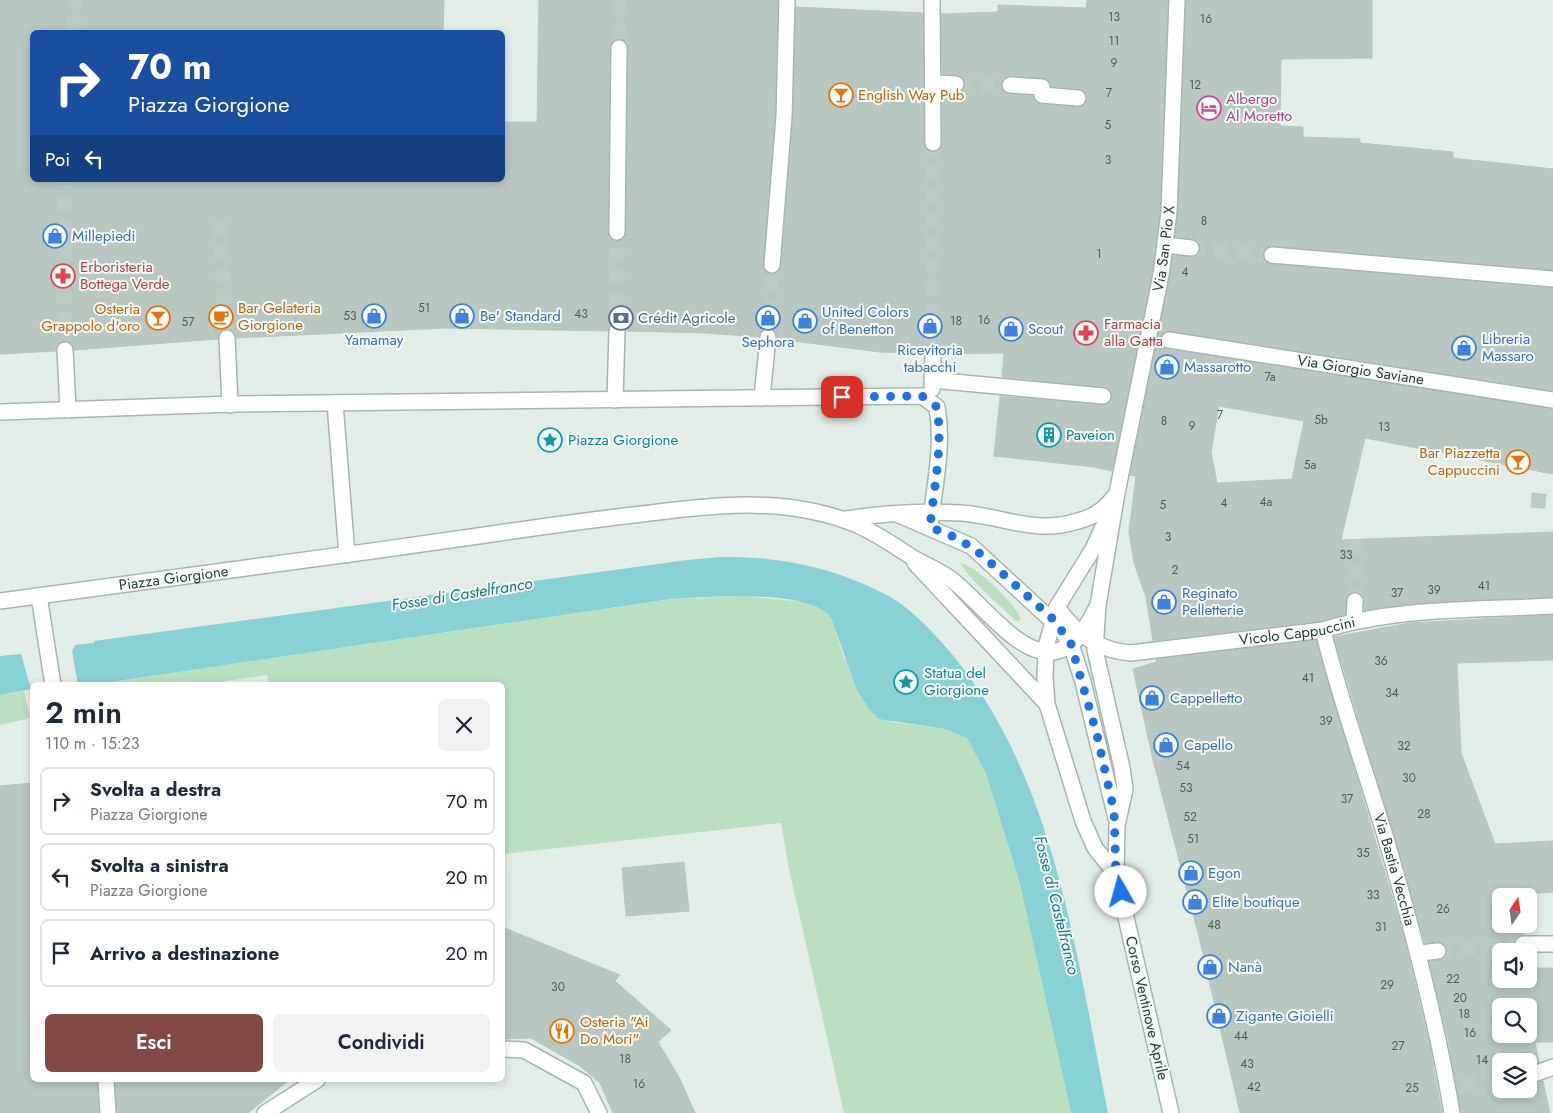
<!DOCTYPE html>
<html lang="it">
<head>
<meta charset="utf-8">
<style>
  :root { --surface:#fff; --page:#f2f2f3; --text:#1f2937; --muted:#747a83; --line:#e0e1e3; --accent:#814844 }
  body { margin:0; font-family:Jost,sans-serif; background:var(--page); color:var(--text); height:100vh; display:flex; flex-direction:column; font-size:19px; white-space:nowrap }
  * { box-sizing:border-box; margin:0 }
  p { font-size:16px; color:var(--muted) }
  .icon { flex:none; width:28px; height:28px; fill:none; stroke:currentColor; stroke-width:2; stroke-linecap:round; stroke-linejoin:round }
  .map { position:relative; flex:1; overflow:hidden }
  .sheet { position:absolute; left:30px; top:682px; width:475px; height:400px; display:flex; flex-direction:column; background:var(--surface); border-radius:8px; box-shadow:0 2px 8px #0003 }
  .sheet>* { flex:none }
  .top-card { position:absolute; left:30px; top:30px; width:475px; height:152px; border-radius:8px; box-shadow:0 2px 8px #0003; background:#1a4fa0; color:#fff; overflow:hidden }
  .needle { width:32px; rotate:13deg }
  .fabs { position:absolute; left:1492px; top:888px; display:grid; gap:10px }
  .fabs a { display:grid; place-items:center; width:45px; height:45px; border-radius:8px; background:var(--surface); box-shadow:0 2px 8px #0003; font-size:25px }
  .pin { position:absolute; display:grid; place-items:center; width:42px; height:42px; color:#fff; margin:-21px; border-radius:10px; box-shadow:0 2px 8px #0006 }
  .me { position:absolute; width:55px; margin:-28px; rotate:353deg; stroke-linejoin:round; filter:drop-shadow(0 0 4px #0008) }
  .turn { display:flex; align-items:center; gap:18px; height:105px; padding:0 15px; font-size:22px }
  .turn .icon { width:65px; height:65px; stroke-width:2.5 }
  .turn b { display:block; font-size:35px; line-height:42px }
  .then { display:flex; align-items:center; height:48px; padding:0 15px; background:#0003; gap:10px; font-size:19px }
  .round { display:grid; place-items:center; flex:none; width:52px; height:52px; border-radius:8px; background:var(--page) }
  .head { display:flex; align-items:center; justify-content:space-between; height:85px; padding:0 15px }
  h1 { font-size:30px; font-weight:600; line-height:38px }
  .primary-button { display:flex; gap:10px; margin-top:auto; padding:10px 15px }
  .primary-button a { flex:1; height:58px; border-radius:8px; background:var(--accent); color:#fff; font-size:20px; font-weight:600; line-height:58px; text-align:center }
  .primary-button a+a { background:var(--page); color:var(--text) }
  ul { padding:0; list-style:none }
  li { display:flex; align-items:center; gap:15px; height:68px; margin:0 10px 8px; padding:0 5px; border:2px solid var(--line); border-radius:8px }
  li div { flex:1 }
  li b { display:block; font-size:19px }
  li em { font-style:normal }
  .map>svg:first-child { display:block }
  .green { fill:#bae0c1 }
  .water { fill:#88d1d5 }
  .building { fill:#b8c8c0; stroke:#b5c8be; fill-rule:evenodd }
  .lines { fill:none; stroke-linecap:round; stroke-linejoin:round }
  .minor-tunnel { stroke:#bccac4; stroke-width:15; stroke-dasharray:15 8; stroke-linecap:butt }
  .minor-casing { stroke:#a5b6af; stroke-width:18 }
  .minor { stroke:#fff; stroke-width:15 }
  .route { stroke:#1a73e8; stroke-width:9; stroke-dasharray:0 16.2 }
  .labels { text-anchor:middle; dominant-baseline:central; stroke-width:4; stroke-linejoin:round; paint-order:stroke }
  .number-label { font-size:12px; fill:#476258 }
  .food-label { font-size:15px; fill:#c56008; stroke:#f4faf6; text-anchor:start }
  .hotel-label { font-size:15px; fill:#b23c85; stroke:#f4faf6; text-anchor:start }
  .shop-label { font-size:15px; fill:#366cbe; stroke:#f4faf6; text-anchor:start }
  .street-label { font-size:15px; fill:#214035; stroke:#f4faf6 }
  .health-label { font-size:15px; fill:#be3a42; stroke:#f4faf6; text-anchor:start }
  .service-label { font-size:15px; fill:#4e5e75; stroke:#f4faf6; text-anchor:start }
  .culture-label { font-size:15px; fill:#0d838f; stroke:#f4faf6; text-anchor:start }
  .water-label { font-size:16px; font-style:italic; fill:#187880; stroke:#f4faf6 }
</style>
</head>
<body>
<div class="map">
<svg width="1553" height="1113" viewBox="0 0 1553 1113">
  <rect width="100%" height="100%" fill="#e3ede8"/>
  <path class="green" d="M 961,563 C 977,567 1017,604 1021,620 L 1016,621 C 1005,610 963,574 961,563 Z
    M 743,596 L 805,602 L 825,610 L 831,618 L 844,658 L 892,722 L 945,729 L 967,738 L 986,774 L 1019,880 L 1071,1113 L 844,1113 L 789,869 L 781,823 L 503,854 L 502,685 L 269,685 L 267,675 L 199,685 L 90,685 L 673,599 Z
    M 24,691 L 30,718 L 0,725 L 0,695 Z"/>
  <path class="water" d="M 721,557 C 778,556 833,567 885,594 C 907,605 927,626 944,645 C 1055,770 1076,955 1108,1113 L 1071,1113 L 1019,880 L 986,774 L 967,738 L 945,729 L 879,719 L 869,709 L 857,690 L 831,618 C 811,588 706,597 671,599 L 90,685 L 78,685 L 72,651 L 75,645 L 94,643 L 94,641 L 687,560 Z
    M 21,654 L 31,689 L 0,695 L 0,656 Z"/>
  <path class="building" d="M 0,0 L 444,0 L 443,32 L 32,32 L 32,180 L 213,180 L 213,182 L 271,180 L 502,180 L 502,122 L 537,122 L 539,0 L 778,0 L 775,116 L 763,264 L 766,272 L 772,274 L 779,271 L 781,266 L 793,118 L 796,7 L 923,13 L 924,143 L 928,151 L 934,152 L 941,148 L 942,143 L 942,93 L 960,92 L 965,85 L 961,76 L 942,74 L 941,14 L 998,12 L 998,5 L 1086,8 L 1087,0 L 1168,0 L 1160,211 L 1152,273 L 1112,471 L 1094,467 L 994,456 L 1000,396 L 1103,405 L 1111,401 L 1112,396 L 1109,389 L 1002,377 L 1004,353 L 942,354 L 941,349 L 934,345 L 928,346 L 924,353 L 880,352 L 777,339 L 776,333 L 769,328 L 764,329 L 759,337 L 707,333 L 626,331 L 622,323 L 617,322 L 609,326 L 608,331 L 445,328 L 236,338 L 235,333 L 227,329 L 222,330 L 218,339 L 74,350 L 70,342 L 64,341 L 57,345 L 56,351 L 0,354 ZM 620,39 L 627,43 L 628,48 L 626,232 L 622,240 L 616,241 L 609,237 L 608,232 L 610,48 L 614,40 ZM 1011,76 L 1043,78 L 1047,79 L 1051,86 L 1079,89 L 1086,94 L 1087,99 L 1085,104 L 1078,107 L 1041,104 L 1037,103 L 1033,96 L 1004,92 L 1001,85 L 1002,80 Z
    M 1186,0 L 1372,0 L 1372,58 L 1281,59 L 1280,126 L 1303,127 L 1303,137 L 1360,139 L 1360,143 L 1453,152 L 1453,158 L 1553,169 L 1553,270 L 1273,246 L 1265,249 L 1263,255 L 1266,262 L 1271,264 L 1553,288 L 1553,391 L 1170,331 L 1162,334 L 1160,339 L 1163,347 L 1168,349 L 1553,409 L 1553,474 L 1365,438 L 1341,540 L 1553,532 L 1553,597 L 1436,602 L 1364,610 L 1364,597 L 1355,592 L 1347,596 L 1345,614 L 1321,621 L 1153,641 L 1146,597 L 1134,563 L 1129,532 L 1136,476 L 1130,475 L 1173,255 L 1194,257 L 1200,250 L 1196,240 L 1175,237 L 1178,212 ZM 1219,406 L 1304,421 L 1292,479 L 1217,483 L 1211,452 Z
    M 1553,615 L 1553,660 L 1457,663 L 1461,753 L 1495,844 L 1553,841 L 1553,892 L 1501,896 L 1501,924 L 1523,924 L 1523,935 L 1518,936 L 1514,944 L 1517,951 L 1501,951 L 1501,979 L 1529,979 L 1529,968 L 1553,968 L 1553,1042 L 1535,1042 L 1539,1062 L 1529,1066 L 1529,1061 L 1501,1061 L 1501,1089 L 1529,1089 L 1529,1085 L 1543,1081 L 1550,1113 L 1461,1113 L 1448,1039 L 1429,961 L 1443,959 L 1447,950 L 1441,942 L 1425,943 L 1334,637 L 1409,623 ZM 1501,1006 L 1529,1006 L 1529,1034 L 1501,1034 Z
    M 1316,640 L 1404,937 L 1429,1043 L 1442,1113 L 1240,1113 L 1199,937 L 1153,760 L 1133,669 L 1156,662 L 1156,659 Z
    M 32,783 L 32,1080 L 97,1080 L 99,1113 L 0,1113 L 0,786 Z
    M 684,862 L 689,911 L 626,916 L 622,868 Z
    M 502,927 L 620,975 L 615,981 L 671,1030 L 658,1042 L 680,1079 L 695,1113 L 613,1113 L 600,1083 L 580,1066 L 531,1038 L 502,1039 Z
    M 115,1080 L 289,1080 L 248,1113 L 117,1113 Z"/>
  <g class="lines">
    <path class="minor-tunnel" d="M 618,0 L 619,48
      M 73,32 L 75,0
      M 956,84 L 1010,85
      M 933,143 L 933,354
      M 219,221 L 227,338
      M 1191,248 L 1272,255
      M 617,331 L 617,232
      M 768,337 L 772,265
      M 65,350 L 64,230 L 66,180
      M 1531,500 L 1553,502
      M 1355,601 L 1357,537
      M 1438,951 L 1523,944
      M 1462,1084 L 1501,1081"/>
    <g class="minor-casing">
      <g id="minor">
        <path d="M 932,0 L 933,143"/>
        <path d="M 933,83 L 956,84"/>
        <path d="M 1010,85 L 1042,87 L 1042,95 L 1078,98"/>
        <path d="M 617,232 L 619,48"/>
        <path d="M 1165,245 L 1191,248"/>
        <path d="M 1272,255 L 1553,279"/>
        <path d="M 772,265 L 784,117 L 787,0"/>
        <path d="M 227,338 L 230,405"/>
        <path id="s1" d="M 1169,340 L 1553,400"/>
        <path d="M 65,350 L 68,410"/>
        <path d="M 932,380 L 1103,396"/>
        <path d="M 932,389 L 933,354"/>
        <path d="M 762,398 L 768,337"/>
        <path d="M 615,400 L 617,331"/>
        <path d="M 335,403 L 347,555"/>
        <path d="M 0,412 L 233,404 L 922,396 L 937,407 C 944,447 934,487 930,527"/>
        <path d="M 897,514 L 971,546 L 1061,629 L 1071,644 L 1083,682 L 1116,818"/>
        <path d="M 1108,516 L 1093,549 L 1057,607 L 1046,647 L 1045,677 L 1047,704 L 1083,821 L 1095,848 L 1116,874"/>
        <path d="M 846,519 C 884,513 923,511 961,513 C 1004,516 1034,535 1078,521 C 1093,517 1103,511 1113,498"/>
        <path d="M 915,563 L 1047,704"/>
        <path d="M 39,596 L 53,685"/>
        <path id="s2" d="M 0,601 C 160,580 319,559 478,536 C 533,528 587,520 642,514 C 692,508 743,501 794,508 C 845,516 865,526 907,554 C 920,563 935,568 948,577 C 977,597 1015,653 1050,652 C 1076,651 1088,624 1098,605"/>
        <path id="s3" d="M 1057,607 C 1075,633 1098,651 1131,653 L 1323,630 C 1396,607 1477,610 1553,606"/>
        <path d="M 1354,620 L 1355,601"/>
        <path id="s4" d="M 1323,630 C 1339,697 1363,763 1383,829 C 1411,923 1436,1017 1452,1113"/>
        <path d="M 1523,944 L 1553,944"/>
        <path d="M 1419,953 L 1438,951"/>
        <path d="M 502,1049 L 524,1050 L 584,1083 L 599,1113"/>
        <path d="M 1529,1076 L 1553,1067"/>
        <path d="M 106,1080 L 108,1113"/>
        <path d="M 265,1113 L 317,1080"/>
        <path id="s5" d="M 1171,1113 L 1116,874 L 1117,825 L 1125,789 L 1122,768 L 1095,650 L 1098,605 L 1117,493 L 1161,275 L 1169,212 L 1177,0"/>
      </g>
    </g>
    <use href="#minor" class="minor"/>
  </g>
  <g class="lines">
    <path class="route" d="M 842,397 L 922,396 L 937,407 C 943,447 934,487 930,527 L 959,539 L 982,555 L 1054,620 L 1071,644 L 1097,735 L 1114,811 L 1116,874 L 1121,892"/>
  </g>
  <defs>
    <g id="bar-ring" transform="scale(1.25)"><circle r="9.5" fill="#f4faf6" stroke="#e8710a" stroke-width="1.5"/><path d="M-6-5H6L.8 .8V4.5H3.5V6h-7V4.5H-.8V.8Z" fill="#e8710a"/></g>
    <g id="hotel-ring" transform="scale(1.25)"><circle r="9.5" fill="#f4faf6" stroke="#d1479c" stroke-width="1.5"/><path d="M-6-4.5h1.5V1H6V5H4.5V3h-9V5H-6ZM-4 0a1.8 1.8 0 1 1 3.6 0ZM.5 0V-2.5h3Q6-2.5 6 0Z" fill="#d1479c"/></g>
    <g id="shop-ring" transform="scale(1.25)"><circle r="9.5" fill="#f4faf6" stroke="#3f7fe0" stroke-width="1.5"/><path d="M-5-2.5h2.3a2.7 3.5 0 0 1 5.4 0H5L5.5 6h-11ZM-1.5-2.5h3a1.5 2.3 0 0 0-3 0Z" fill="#3f7fe0"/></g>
    <g id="pharmacy-ring" transform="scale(1.25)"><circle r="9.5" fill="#f4faf6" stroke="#e0444e" stroke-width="1.5"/><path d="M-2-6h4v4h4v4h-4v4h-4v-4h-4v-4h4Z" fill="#e0444e"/></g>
    <g id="cafe-ring" transform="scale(1.25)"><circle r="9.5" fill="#f4faf6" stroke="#e8710a" stroke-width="1.5"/><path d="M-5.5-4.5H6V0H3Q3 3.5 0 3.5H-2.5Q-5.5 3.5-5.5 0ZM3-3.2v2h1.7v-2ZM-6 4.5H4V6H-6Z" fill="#e8710a"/></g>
    <g id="bank-ring" transform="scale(1.25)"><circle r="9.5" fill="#f4faf6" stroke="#5c6f8a" stroke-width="1.5"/><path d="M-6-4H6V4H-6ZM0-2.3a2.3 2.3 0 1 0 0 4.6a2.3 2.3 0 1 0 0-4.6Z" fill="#5c6f8a"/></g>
    <g id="building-ring" transform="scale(1.25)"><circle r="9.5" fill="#f4faf6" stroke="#0f9aa8" stroke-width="1.5"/><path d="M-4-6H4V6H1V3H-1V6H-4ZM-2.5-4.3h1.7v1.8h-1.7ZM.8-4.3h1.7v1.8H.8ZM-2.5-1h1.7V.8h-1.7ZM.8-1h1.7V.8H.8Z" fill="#0f9aa8"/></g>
    <g id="sight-ring" transform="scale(1.25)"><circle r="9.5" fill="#f4faf6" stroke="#0f9aa8" stroke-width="1.5"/><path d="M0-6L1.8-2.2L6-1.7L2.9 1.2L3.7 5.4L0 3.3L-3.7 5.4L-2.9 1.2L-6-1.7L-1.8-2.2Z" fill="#0f9aa8"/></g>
    <g id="restaurant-ring" transform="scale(1.25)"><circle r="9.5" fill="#f4faf6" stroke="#e8710a" stroke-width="1.5"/><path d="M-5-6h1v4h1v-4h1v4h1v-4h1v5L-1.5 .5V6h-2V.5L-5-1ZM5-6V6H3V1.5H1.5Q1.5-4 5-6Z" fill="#e8710a"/></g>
  </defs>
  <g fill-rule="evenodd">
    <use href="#bar-ring" x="841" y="95"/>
    <use href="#hotel-ring" x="1209" y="108"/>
    <use href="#shop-ring" x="55" y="236"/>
    <use href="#pharmacy-ring" x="63" y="276"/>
    <use href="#shop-ring" x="374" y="316"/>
    <use href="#shop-ring" x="462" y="316"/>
    <use href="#cafe-ring" x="221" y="317"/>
    <use href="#bar-ring" x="158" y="318"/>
    <use href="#bank-ring" x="621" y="318"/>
    <use href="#shop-ring" x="768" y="318"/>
    <use href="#shop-ring" x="805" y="321"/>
    <use href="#shop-ring" x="930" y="326"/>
    <use href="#shop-ring" x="1011" y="329"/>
    <use href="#pharmacy-ring" x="1086" y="333"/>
    <use href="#shop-ring" x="1464" y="348"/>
    <use href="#shop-ring" x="1167" y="367"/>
    <use href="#building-ring" x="1049" y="435"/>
    <use href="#sight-ring" x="550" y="440"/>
    <use href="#bar-ring" x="1518" y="462"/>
    <use href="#shop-ring" x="1164" y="602"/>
    <use href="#sight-ring" x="906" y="682"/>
    <use href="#shop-ring" x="1152" y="698"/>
    <use href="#shop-ring" x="1166" y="745"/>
    <use href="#shop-ring" x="1191" y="873"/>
    <use href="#shop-ring" x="1195" y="902"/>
    <use href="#shop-ring" x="1210" y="967"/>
    <use href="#shop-ring" x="1219" y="1016"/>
    <use href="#restaurant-ring" x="562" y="1031"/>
  </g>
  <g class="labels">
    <g class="number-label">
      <text x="1114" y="17">13</text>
      <text x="1206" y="19">16</text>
      <text x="1114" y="41">11</text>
      <text x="1114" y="63">9</text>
      <text x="1195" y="85">12</text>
      <text x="1109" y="93">7</text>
      <text x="1108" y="125">5</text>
      <text x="1108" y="160">3</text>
      <text x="1204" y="221">8</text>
      <text x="1099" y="254">1</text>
      <text x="1185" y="272">4</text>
      <text x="424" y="308">51</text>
      <text x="581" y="314">43</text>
      <text x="350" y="316">53</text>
      <text x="984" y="320">16</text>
      <text x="956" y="321">18</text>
      <text x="188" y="322">57</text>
      <text x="1270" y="377">7a</text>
      <text x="1220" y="415">7</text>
      <text x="1321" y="420">5b</text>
      <text x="1164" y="421">8</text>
      <text x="1192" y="426">9</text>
      <text x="1384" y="427">13</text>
      <text x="1310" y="465">5a</text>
      <text x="1266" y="502">4a</text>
      <text x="1224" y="503">4</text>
      <text x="1163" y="505">5</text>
      <text x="1168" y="537">3</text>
      <text x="1346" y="555">33</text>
      <text x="1175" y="570">2</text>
      <text x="1484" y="586">41</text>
      <text x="1434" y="590">39</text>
      <text x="1397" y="593">37</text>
      <text x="1381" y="661">36</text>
      <text x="1308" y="678">41</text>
      <text x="1392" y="693">34</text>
      <text x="1326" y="721">39</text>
      <text x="1404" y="746">32</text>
      <text x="1183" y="766">54</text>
      <text x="1409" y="778">30</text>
      <text x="1186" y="788">53</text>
      <text x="1347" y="799">37</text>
      <text x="1424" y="814">28</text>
      <text x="1190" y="817">52</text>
      <text x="1193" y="839">51</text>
      <text x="1363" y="853">35</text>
      <text x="1373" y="895">33</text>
      <text x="1443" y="909">26</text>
      <text x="1214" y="925">48</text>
      <text x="1381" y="927">31</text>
      <text x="1453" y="979">22</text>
      <text x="1387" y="985">29</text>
      <text x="558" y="987">30</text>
      <text x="1460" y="998">20</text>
      <text x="1464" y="1014">18</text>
      <text x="1470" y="1033">16</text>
      <text x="1241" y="1036">44</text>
      <text x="1398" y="1046">27</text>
      <text x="625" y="1059">18</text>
      <text x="1482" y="1060">14</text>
      <text x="1247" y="1064">43</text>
      <text x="639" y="1084">16</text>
      <text x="1254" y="1087">42</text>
      <text x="1412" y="1088">25</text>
    </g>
    <g class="food-label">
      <text x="858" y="95">English Way Pub</text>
      <text x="238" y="308">Bar Gelateria<tspan x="238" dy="17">Giorgione</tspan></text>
      <text x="140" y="309" text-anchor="end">Osteria<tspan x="140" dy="17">Grappolo d'oro</tspan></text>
      <text x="1500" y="453" text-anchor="end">Bar Piazzetta<tspan x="1500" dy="17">Cappuccini</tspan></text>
      <text x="580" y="1022">Osteria "Ai<tspan x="580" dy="17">Do Mori"</tspan></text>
    </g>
    <g class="hotel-label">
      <text x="1226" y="99">Albergo<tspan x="1226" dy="17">Al Moretto</tspan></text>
    </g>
    <g class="shop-label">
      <text x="72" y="236">Millepiedi</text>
      <text x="822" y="312">United Colors<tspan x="822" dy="17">of Benetton</tspan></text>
      <text x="480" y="316">Be' Standard</text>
      <text x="1028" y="329">Scout</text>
      <text x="1482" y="339">Libreria<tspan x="1482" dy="17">Massaro</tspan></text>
      <text x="374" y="340" text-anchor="middle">Yamamay</text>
      <text x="768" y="342" text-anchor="middle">Sephora</text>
      <text x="930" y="350" text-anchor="middle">Ricevitoria<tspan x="930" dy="17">tabacchi</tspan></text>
      <text x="1184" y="367">Massarotto</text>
      <text x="1182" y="593">Reginato<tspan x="1182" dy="17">Pelletterie</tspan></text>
      <text x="1170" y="698">Cappelletto</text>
      <text x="1184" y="745">Capello</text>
      <text x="1208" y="873">Egon</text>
      <text x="1212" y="902">Elite boutique</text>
      <text x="1228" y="967">Nanà</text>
      <text x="1236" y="1016">Zigante Gioielli</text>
    </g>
    <g class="street-label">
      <text stroke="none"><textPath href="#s5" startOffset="881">Via San Pio X</textPath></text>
      <text stroke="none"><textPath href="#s1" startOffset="194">Via Giorgio Saviane</textPath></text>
      <text stroke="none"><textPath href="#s2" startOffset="175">Piazza Giorgione</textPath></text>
      <text stroke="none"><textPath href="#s3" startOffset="258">Vicolo Cappuccini</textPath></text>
      <text stroke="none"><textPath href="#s4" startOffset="250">Via Bastia Vecchia</textPath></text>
      <text transform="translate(1147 1008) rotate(77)">Corso Ventinove Aprile</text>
    </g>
    <g class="health-label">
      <text x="80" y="267">Erboristeria<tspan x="80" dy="17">Bottega Verde</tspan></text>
      <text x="1104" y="324">Farmacia<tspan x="1104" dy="17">alla Gatta</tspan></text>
    </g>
    <g class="service-label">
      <text x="638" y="318">Crédit Agricole</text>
    </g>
    <g class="culture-label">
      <text x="1066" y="435">Paveion</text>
      <text x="568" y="440">Piazza Giorgione</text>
      <text x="924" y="673">Statua del<tspan x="924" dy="17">Giorgione</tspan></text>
    </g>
    <g class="water-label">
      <text transform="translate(462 594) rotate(-9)">Fosse di Castelfranco</text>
      <text transform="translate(1057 905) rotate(76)">Fosse di Castelfranco</text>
    </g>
  </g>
</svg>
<div class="fabs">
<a><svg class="needle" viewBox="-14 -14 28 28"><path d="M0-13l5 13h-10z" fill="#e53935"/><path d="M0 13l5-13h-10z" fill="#747a83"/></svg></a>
<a><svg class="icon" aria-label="sound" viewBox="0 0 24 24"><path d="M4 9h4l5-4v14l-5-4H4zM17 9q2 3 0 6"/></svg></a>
<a><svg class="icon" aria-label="search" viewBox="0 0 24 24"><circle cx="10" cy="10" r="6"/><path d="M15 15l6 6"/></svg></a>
<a><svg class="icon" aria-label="layers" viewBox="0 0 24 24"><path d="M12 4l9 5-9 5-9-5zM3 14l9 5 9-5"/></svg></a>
</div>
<div class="pin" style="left:842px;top:397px;background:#d93025"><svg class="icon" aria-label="arrive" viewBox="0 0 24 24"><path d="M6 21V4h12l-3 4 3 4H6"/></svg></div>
<svg class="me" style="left:1121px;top:892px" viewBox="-20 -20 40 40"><circle r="19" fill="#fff"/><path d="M0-13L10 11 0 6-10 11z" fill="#1a73e8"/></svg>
<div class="top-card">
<div class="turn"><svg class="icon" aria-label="right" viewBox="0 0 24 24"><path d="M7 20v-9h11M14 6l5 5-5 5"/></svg><div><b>70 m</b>Piazza Giorgione</div></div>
<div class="then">Poi<svg class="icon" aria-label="left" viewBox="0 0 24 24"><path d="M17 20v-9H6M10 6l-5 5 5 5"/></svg></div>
</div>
<section class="sheet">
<div class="head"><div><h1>2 min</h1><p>110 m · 15:23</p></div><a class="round"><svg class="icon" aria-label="close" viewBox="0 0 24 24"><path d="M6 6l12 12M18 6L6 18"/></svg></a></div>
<ul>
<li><svg class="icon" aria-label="right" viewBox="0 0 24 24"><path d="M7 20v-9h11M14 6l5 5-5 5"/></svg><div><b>Svolta a destra</b><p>Piazza Giorgione</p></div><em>70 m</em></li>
<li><svg class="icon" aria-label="left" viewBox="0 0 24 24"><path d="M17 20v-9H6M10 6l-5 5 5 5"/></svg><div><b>Svolta a sinistra</b><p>Piazza Giorgione</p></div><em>20 m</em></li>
<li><svg class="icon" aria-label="arrive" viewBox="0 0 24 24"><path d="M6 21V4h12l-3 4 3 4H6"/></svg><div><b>Arrivo a destinazione</b></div><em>20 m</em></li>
</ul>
<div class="primary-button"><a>Esci</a><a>Condividi</a></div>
</section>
</div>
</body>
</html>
